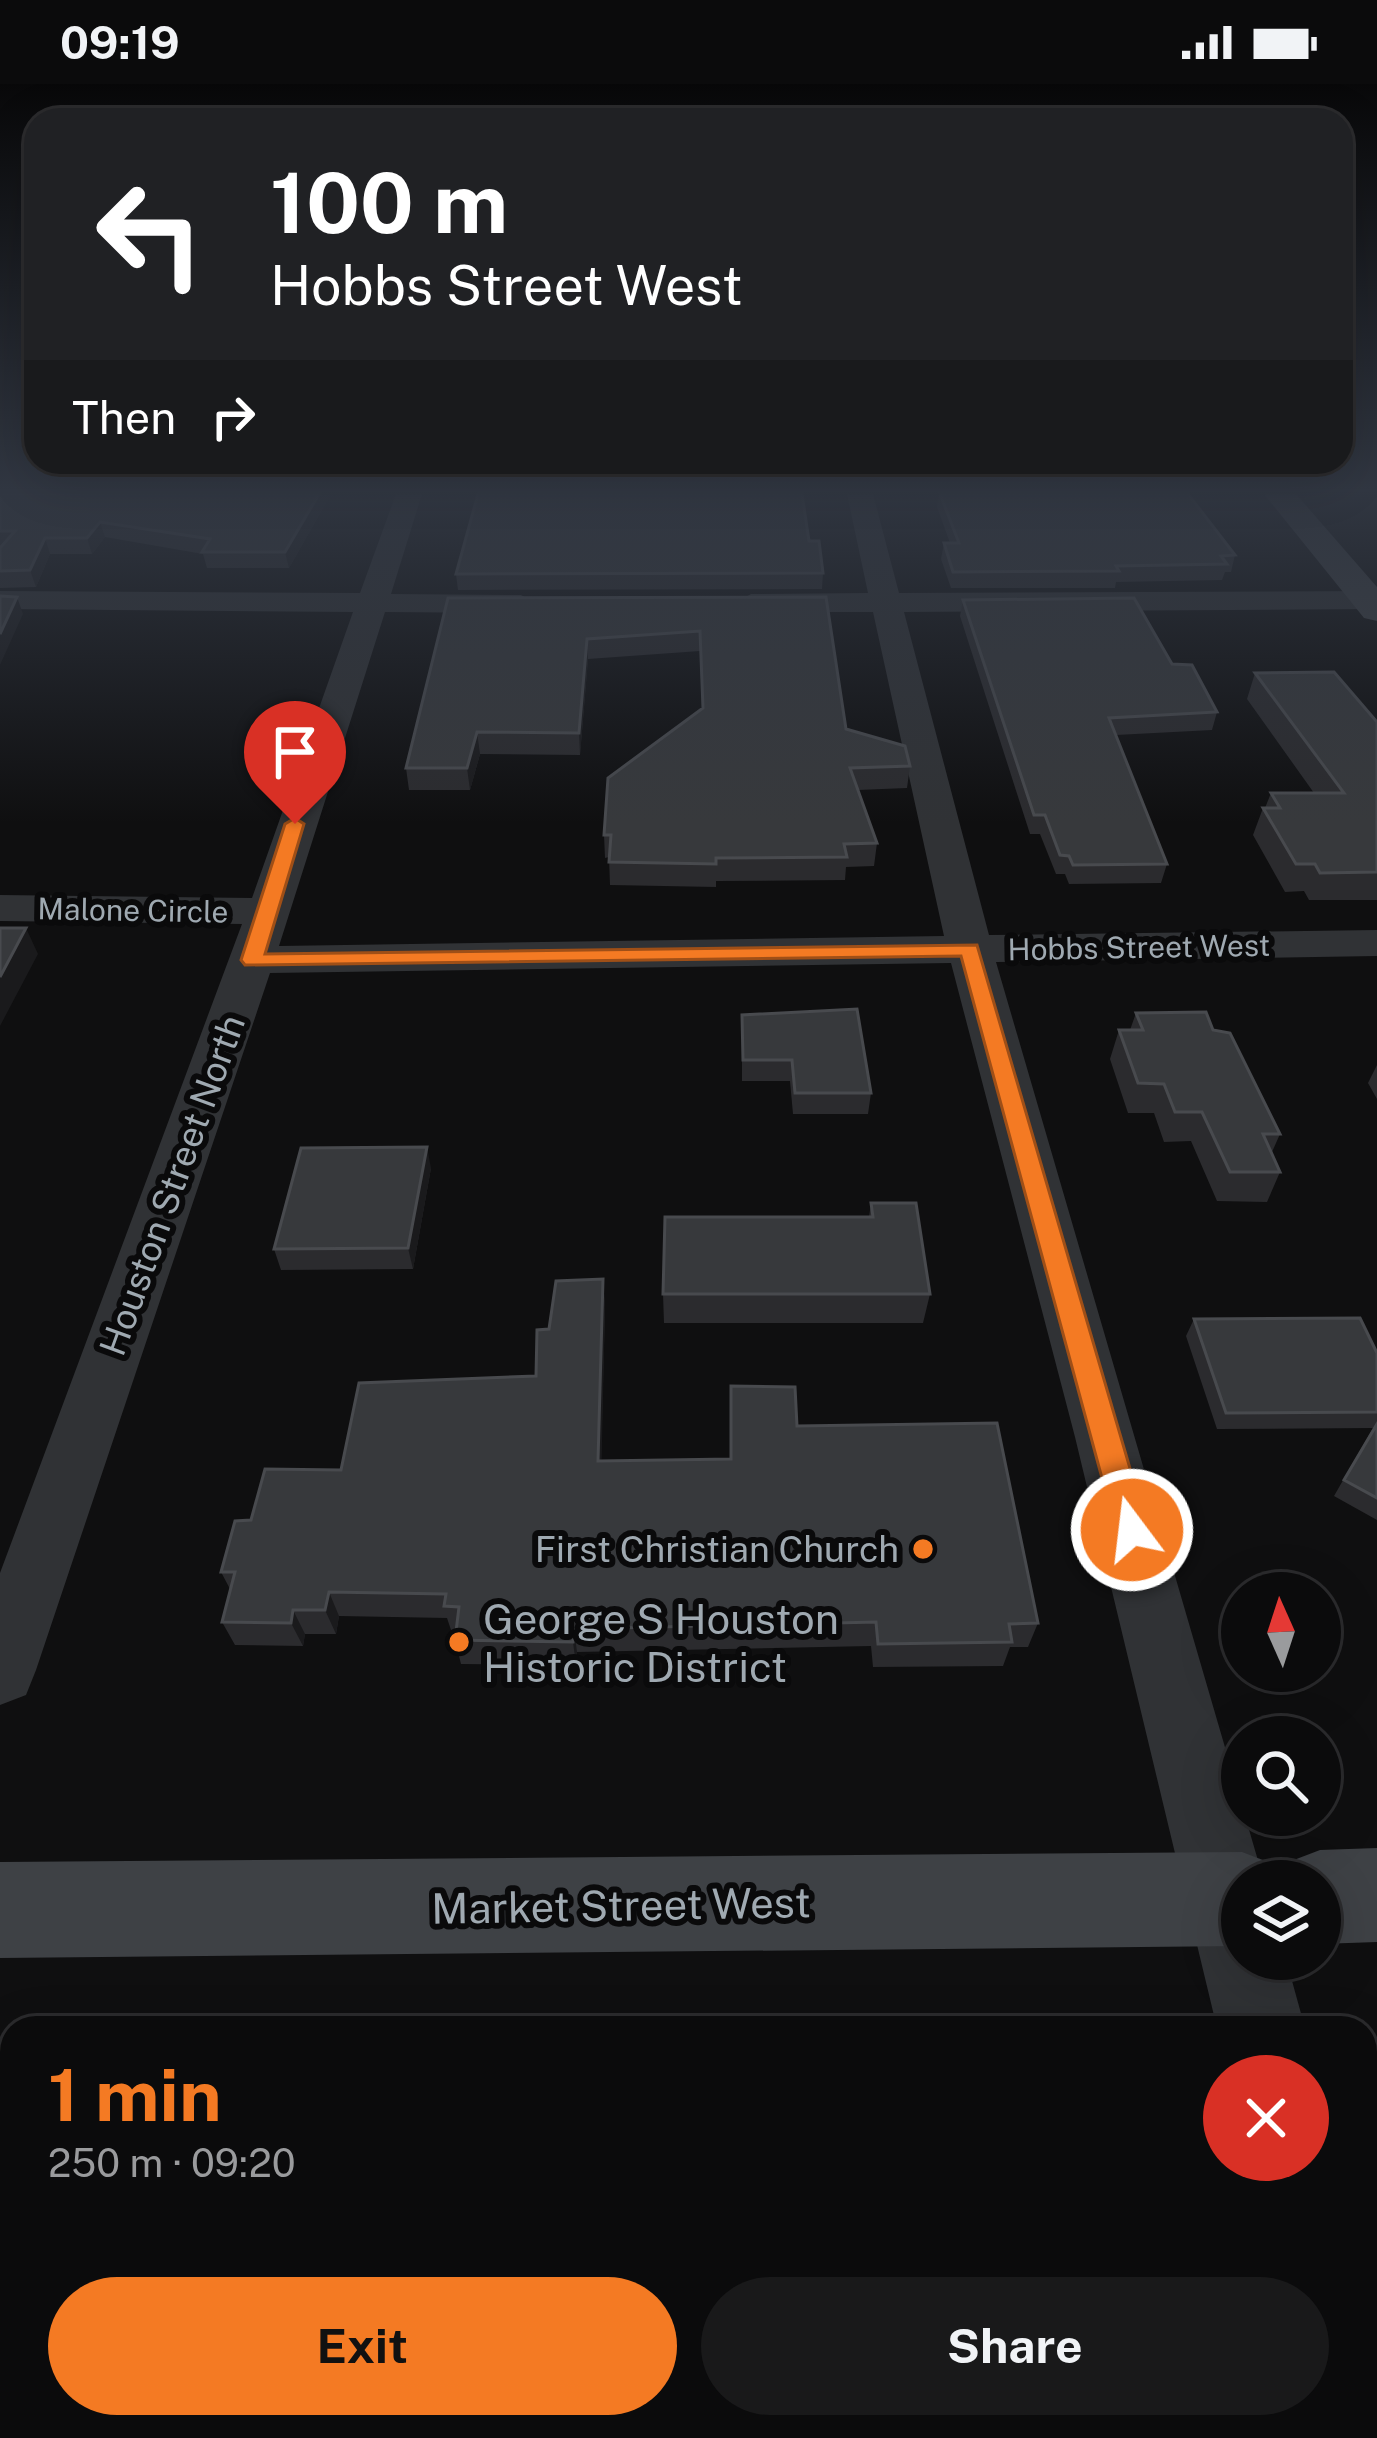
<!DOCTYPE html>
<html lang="en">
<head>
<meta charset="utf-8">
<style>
  :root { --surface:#0b0b0c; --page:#19191a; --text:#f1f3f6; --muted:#9a9b9d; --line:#2b2b2d; --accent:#f47a23 }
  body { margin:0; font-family:"Public Sans",sans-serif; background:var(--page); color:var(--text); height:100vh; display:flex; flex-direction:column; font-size:45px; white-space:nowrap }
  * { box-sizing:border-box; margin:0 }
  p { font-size:39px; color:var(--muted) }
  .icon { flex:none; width:66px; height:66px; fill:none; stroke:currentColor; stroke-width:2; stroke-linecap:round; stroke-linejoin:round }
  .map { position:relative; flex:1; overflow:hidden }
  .details { position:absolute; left:0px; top:1932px; width:1377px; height:423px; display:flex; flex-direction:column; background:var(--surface); border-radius:36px 36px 0 0; box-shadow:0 12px 48px #0002,0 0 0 3px var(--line) }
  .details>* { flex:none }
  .banner { position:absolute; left:24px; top:24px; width:1329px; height:366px; border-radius:36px; box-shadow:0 12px 48px #0002,0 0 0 3px var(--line); background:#202124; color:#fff; overflow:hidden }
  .needle { width:78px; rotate:357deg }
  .fabs { position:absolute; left:1221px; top:1488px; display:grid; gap:24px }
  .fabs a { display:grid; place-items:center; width:120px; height:120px; border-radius:50%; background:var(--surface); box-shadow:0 12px 48px #0002,0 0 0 3px var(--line); font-size:60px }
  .pin { position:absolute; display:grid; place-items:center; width:102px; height:102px; color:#fff; margin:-123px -51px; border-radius:50% 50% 50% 0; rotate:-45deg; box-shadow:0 0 12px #0007 }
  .pin .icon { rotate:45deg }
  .me { position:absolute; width:132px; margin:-66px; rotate:345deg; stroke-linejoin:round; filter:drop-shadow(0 0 9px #0008) }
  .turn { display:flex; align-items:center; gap:42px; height:252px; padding:0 48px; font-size:54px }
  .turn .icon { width:156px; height:156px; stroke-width:2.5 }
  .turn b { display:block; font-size:84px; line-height:102px }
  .then { display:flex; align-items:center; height:114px; padding:0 48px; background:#0003; gap:24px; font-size:45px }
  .round { display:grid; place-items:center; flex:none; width:126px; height:126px; border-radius:63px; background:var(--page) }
  .head { display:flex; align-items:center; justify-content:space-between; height:204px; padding:0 48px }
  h1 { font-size:72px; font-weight:700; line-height:90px; color:var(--accent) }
  .cta { display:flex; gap:24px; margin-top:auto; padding:24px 48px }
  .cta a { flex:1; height:138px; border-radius:72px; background:var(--accent); color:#111; font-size:48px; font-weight:700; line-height:138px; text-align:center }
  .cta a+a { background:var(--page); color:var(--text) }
  .status { display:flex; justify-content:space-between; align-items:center; height:84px; padding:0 60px; background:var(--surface); direction:ltr }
  .status svg { height:33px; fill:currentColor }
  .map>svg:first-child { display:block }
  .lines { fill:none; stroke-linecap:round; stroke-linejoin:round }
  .minor { fill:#303235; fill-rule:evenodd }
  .secondary { fill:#3e4145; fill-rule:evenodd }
  .wall { fill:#2b2b2e }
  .shaded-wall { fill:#1a1a1c }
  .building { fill:#37393c; stroke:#484a4e; stroke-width:3 }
  .route { fill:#f47a23; stroke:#9f4f17; stroke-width:3 }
  .poi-dot { fill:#f47a23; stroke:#0a0a0b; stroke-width:4.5 }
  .labels { text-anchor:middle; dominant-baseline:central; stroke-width:12; stroke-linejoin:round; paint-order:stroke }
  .far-street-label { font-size:30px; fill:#9fa9b1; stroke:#0a0a0b }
  .street-label { font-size:36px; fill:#9fa9b1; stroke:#0a0a0b }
  .poi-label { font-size:36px; fill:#9fa9b1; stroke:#0a0a0b; text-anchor:end }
  .near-poi-label { font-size:42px; fill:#9fa9b1; stroke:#0a0a0b; text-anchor:start }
  .near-street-label { font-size:42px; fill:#9fa9b1; stroke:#0a0a0b }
</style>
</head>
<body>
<div class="status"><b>09:19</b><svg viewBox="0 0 49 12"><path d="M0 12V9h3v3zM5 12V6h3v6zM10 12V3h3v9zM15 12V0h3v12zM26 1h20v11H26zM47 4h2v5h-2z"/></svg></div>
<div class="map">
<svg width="1377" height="2354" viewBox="0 0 1377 2354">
  <rect width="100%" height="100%" fill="#0f0f10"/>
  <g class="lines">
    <path class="minor" d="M 396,410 L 422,410 L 391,510 L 521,511 L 537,520 L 521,529 L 385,528 L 279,862 L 944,852 L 873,528 L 751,528 L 735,519 L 751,510 L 868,509 L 847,410 L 873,410 L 899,509 L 1377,507 L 1377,525 L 904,528 L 989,851 L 1377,846 L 1377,872 L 996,878 L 1264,1797 L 1242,1797 L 1242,1875 L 1286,1875 L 1305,1944 L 1217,1944 L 1075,1353 L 951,879 L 270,889 L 36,1586 L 26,1611 L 0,1621 L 0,1489 L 242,840 L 0,837 L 0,811 L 252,814 L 353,528 L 0,525 L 0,507 L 360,509 Z
      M 1365,2295 L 1377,2300 L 1377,2354 L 1307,2354 L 1305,2343 L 1365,2343 Z"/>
    <path class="secondary" d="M 1264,410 L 1296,410 L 1377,503 L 1377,537 L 1364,534 Z
      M 1377,1764 L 1377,1858 L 1320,1860 L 1320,1797 L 1242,1797 L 1242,1862 L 0,1874 L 0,1778 L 1242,1768 L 1276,1781 L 1281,1794 L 1286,1779 L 1320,1766 Z"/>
  </g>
  <path class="wall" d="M 0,410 L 331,410 L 289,484 L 207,484 L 203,470 L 105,453 L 92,470 L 50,470 L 36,503 L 0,504 Z
    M 939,410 L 1188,410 L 1235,471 L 1231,488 L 1225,488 L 1222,496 L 1116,498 L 1115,504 L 951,504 L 941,475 L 944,459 L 950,459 L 937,423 Z
    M 809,457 L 823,489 L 822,505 L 458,506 L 456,490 Z
    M 826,513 L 846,645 L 910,682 L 907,704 L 858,706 L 877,759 L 874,782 L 846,783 L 845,796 L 716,797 L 716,803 L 610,801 L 609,773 L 605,774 L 604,751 L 702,625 L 700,567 L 588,575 L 580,671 L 480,670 L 470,706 L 409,706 L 406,684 L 448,514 Z
    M 963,516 L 1172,580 L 1217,628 L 1212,646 L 1116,651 L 1167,780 L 1161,799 L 1069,800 L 1065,790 L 1056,790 L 1040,750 L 1030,750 L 960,532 Z
    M 1255,589 L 1377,638 L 1377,816 L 1309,816 L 1304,807 L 1285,808 L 1253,751 L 1263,724 L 1265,724 L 1271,709 L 1314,709 L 1247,615 Z
    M 1136,929 L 1213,946 L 1280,1050 L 1272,1068 L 1280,1088 L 1267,1118 L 1217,1117 L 1191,1057 L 1164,1058 L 1154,1029 L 1128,1029 L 1110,975 L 1119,946 L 1130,946 Z
    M 742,931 L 871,1009 L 868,1030 L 793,1030 L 790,997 L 742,997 Z
    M 1377,981 L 1377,1015 L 1368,999 Z
    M 431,1084 L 413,1185 L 281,1186 L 274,1165 Z
    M 871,1119 L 930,1210 L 923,1239 L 664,1239 L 663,1210 L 869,1133 Z
    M 603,1195 L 605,1223 L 601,1377 L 730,1375 L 731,1302 L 797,1342 L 1038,1539 L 1028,1563 L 1010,1563 L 1003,1582 L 873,1583 L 871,1562 L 577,1568 L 576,1581 L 461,1580 L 455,1556 L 456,1546 L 451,1546 L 447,1534 L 339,1532 L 336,1550 L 305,1550 L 303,1562 L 235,1561 L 222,1538 L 230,1505 L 221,1488 L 251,1436 L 341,1386 L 536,1292 L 549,1245 Z
    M 1194,1235 L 1377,1269 L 1377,1436 L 1334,1412 L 1373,1344 L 1217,1345 L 1186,1252 Z
    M 1042,2343 L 1181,2343 L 1183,2354 L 1043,2354 Z"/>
  <path class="shaded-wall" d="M 319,410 L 331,410 L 289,484 L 285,468 Z
    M 100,438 L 105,453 L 92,470 L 87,454 Z
    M 45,454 L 50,470 L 36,503 L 30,486 Z
    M 17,513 L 23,530 L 0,581 L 0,550 Z
    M 587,555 L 588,575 L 580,671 L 579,649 Z
    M 477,648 L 480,670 L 470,706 L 467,684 Z
    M 26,844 L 38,870 L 0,942 L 0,893 Z
    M 427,1063 L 431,1084 L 413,1185 L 408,1164 Z
    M 603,1195 L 605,1223 L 601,1403 L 598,1377 Z
    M 329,1508 L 339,1532 L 336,1550 L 325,1526 Z
    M 293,1526 L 305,1550 L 303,1562 L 291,1539 Z
    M 574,1545 L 577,1568 L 576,1581 L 573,1558 Z
    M 71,2343 L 98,2343 L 96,2352 L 89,2352 L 88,2354 L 61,2354 L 62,2350 Z"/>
  <path class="building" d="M 0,410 L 319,410 L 285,468 L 202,468 L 210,455 L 100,438 L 87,454 L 45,454 L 30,486 L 0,487 L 0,464 L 15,447 L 0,447 Z
    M 478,410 L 802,410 L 809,457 L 819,457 L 823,489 L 456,490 Z
    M 940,410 L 1188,410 L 1235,471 L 1221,472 L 1227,480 L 1116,482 L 1119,487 L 953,488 L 944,459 L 959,459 Z
    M 0,512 L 17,513 L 0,550 Z
    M 826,513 L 846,645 L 905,662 L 910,682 L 850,684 L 877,759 L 844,760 L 847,773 L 716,774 L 716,780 L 609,778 L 611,751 L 604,751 L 608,694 L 703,624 L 700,547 L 587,555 L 579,649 L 477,648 L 467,684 L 406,684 L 448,514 Z
    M 1134,514 L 1172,580 L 1192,581 L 1217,628 L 1109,634 L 1167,780 L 1073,781 L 1069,772 L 1060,771 L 1045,731 L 1034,731 L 963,516 Z
    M 1334,588 L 1377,638 L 1377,788 L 1320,789 L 1315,780 L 1296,780 L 1263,724 L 1280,724 L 1271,709 L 1344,709 L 1255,589 Z
    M 0,844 L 26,844 L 0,893 Z
    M 857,925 L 871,1009 L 795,1009 L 792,976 L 743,976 L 742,931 Z
    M 1206,928 L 1213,946 L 1230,949 L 1280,1050 L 1263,1050 L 1280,1088 L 1230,1088 L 1202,1028 L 1175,1028 L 1164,1000 L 1138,999 L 1119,946 L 1143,946 L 1136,929 Z
    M 427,1063 L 408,1164 L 274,1165 L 301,1064 Z
    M 871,1119 L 916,1119 L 930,1210 L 663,1210 L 665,1133 L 873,1133 Z
    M 603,1195 L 598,1377 L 731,1375 L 731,1302 L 795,1303 L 797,1342 L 997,1339 L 1038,1539 L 1009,1540 L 1012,1558 L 878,1560 L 876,1538 L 574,1545 L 573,1558 L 455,1556 L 459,1523 L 444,1522 L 446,1510 L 329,1508 L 325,1526 L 293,1526 L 291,1539 L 222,1538 L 235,1488 L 221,1488 L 235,1437 L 251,1436 L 265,1385 L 341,1386 L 359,1299 L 536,1292 L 537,1246 L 549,1245 L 556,1197 Z
    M 1360,1234 L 1377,1269 L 1377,1328 L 1226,1329 L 1194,1235 Z
    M 1377,1340 L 1377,1414 L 1344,1396 Z
    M 12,2082 L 12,2343 L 71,2343 L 69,2352 L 62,2350 L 61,2354 L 0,2354 L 0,2124 Z
    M 463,2343 L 824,2343 L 824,2354 L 627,2354 L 627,2343 L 463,2346 Z
    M 1058,2343 L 1181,2343 L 1183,2354 L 1060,2354 Z"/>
  <linearGradient id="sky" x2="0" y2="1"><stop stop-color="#080809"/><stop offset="0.55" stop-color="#313742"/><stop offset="1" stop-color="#313742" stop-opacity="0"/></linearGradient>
  <rect width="1377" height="739" fill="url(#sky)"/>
  <path class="route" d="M 295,734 L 304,740 L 265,870 L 977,861 L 1148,1446 L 1143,1456 L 1132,1460 L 1120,1456 L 1116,1446 L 961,872 L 245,881 L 241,876 L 285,740 Z"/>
  <g class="poi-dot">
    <circle cx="923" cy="1465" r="12"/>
    <circle cx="459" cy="1558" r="12"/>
  </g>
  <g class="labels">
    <g class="far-street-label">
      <text transform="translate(133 826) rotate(1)">Malone Circle</text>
      <text transform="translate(1139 863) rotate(-1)">Hobbs Street West</text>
    </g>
    <g class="street-label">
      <text transform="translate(172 1101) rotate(-70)">Houston Street North</text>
    </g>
    <g class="poi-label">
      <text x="899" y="1465">First Christian Church</text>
    </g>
    <g class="near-poi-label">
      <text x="483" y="1534">George S Houston<tspan x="483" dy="48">Historic District</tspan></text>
    </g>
    <g class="near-street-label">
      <text transform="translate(621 1821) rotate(-1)">Market Street West</text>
    </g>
  </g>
</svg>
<div class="fabs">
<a><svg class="needle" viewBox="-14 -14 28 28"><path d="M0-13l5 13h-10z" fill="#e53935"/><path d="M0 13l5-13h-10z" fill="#9a9b9d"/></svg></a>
<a><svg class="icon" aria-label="search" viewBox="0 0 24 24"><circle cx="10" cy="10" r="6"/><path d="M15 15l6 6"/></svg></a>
<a><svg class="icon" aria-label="layers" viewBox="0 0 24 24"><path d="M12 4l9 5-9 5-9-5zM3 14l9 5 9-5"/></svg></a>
</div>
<div class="pin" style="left:295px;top:740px;background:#d93025"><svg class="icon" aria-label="arrive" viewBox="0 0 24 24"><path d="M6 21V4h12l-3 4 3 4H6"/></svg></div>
<svg class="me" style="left:1132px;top:1446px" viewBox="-20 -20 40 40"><circle r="17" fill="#f47a23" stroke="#fff" stroke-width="3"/><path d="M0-11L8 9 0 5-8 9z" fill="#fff"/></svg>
<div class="banner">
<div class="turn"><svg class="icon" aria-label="left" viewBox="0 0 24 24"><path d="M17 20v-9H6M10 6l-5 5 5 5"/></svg><div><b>100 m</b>Hobbs Street West</div></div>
<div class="then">Then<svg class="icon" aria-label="right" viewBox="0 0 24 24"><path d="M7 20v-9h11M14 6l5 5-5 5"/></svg></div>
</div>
<section class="details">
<div class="head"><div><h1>1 min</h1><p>250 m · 09:20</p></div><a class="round" style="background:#d93025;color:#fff"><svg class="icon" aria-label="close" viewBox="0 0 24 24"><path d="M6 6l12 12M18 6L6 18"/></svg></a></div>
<div class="cta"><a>Exit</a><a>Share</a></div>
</section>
</div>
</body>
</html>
